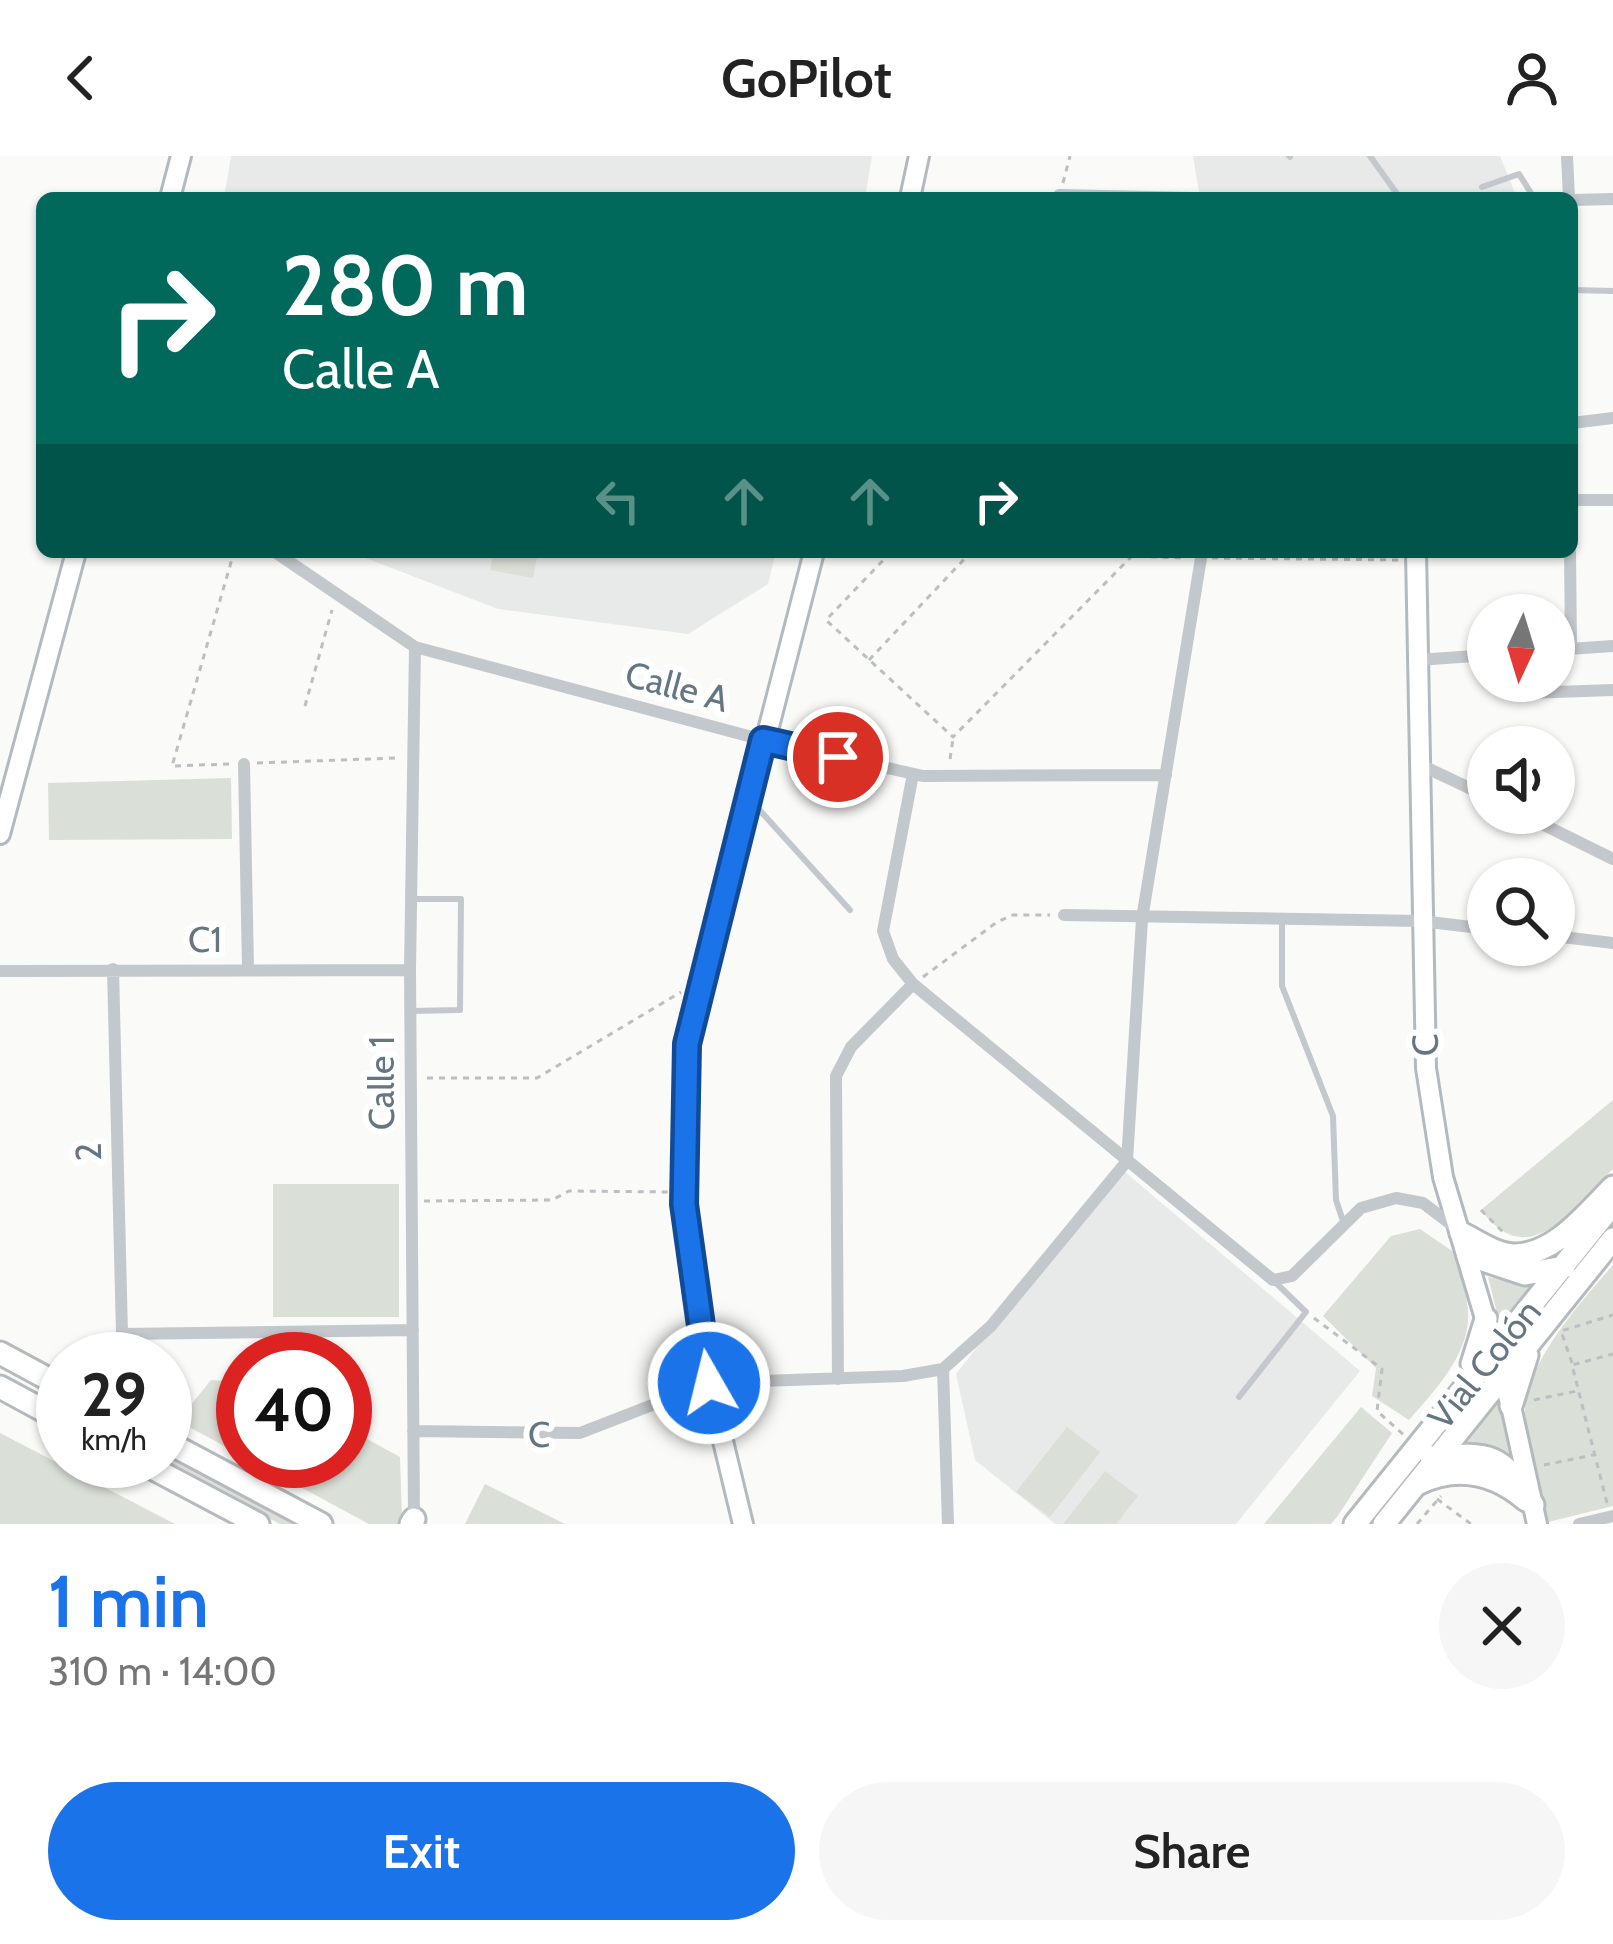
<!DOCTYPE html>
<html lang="en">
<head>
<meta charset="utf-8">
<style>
  :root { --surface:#fff; --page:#f6f6f6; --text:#222; --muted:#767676; --accent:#1a73e8 }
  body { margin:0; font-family:Cabin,sans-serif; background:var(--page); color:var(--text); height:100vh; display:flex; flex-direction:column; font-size:45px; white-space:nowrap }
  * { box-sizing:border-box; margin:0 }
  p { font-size:39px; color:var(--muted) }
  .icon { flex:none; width:66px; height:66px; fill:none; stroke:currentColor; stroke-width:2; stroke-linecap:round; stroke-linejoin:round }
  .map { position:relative; height:1368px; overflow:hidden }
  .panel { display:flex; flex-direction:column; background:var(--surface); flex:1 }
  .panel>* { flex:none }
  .guide { position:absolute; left:36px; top:36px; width:1542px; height:366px; border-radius:18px; box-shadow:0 3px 9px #0004; background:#00695c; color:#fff; overflow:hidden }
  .needle { width:78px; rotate:184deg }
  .controls { position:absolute; left:1467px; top:438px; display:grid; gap:24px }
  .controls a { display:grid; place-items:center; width:108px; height:108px; border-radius:50%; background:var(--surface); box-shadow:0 3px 9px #0004; font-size:60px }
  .speed { position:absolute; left:36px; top:1176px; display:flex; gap:24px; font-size:60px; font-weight:700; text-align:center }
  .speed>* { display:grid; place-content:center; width:156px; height:156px; border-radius:50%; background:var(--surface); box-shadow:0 3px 9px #0004; line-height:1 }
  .speed small { font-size:30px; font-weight:400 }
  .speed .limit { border:18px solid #d22; background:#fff; color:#111 }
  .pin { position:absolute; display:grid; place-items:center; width:102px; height:102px; color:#fff; margin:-51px; border:6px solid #fff; border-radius:50%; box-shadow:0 3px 12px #0007 }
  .me { position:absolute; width:132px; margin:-66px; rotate:352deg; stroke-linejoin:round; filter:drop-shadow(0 0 9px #0008) }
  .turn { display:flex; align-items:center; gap:42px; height:252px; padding:0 48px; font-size:54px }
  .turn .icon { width:156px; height:156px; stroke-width:2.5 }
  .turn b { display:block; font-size:84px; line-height:102px }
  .lanes { display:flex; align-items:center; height:114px; padding:0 48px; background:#0003; justify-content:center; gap:60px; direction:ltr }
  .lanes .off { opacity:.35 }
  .round { display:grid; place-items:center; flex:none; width:126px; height:126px; border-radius:63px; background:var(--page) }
  .summary { display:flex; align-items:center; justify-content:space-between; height:204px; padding:0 48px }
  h1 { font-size:72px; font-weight:600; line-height:90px; color:var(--accent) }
  .button { display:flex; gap:24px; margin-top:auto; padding:24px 48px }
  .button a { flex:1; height:138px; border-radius:72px; background:var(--accent); color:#fff; font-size:48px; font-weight:600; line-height:138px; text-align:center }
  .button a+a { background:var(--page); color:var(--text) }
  header { display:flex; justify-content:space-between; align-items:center; height:156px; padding:0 48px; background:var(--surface); font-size:54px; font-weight:600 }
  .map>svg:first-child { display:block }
  .built { fill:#e8e9e9 }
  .green { fill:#dadfd7 }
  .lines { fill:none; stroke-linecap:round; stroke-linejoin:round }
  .secondary-casing { stroke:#b3babf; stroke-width:24 }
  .primary-casing { stroke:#b5babe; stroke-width:27 }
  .path { stroke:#bbbfc2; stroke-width:3; stroke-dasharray:6 6; stroke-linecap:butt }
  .lane { stroke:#c3c8cc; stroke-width:6 }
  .street { stroke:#c3c8cc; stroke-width:12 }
  .secondary { stroke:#fff; stroke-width:18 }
  .primary { stroke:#fff; stroke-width:21 }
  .route-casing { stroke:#114b97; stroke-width:30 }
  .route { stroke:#1a73e8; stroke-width:21 }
  .labels { text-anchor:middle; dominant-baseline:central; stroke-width:12; stroke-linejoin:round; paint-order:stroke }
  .street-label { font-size:36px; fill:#657683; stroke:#fff }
</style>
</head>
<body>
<header><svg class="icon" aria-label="back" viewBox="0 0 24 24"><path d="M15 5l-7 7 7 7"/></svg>GoPilot<svg class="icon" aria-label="person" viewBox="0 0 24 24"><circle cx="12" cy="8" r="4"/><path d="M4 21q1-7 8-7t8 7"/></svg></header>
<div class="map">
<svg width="1613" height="1368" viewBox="0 0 1613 1368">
  <rect width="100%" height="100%" fill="#fafaf8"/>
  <path class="built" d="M 231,0 L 872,0 L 865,42 L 224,42 Z
    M 1193,0 L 1500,0 L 1517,42 L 1200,42 Z
    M 350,396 L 776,396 L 768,428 L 688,478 L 498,453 Z
    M 1118,1010 L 1360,1215 L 1236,1368 L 1055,1368 L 975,1304 L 956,1218 Z"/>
  <path class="green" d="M 494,396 L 538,396 L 533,422 L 490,414 Z
    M 231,622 L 232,683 L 49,684 L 48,627 Z
    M 1613,944 L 1613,1013 C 1572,1052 1530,1119 1481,1054 Z
    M 273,1028 L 399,1028 L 399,1161 L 273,1161 Z
    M 1420,1073 L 1455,1097 C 1459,1116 1467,1136 1468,1155 C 1471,1197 1435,1234 1409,1264 L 1372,1240 L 1376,1212 L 1323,1160 L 1391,1080 Z
    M 1613,1109 L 1613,1350 L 1548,1366 C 1540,1333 1528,1297 1525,1263 C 1521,1211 1581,1146 1613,1109 Z
    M 1488,1121 L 1533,1128 L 1501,1173 Z
    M 211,1224 L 243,1226 L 243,1300 L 178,1265 Z
    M 1501,1243 L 1517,1305 L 1465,1289 Z
    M 1361,1251 L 1392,1277 L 1337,1361 L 1331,1368 L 1264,1368 Z
    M 345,1271 L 400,1301 L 402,1361 L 398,1368 L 369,1368 L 252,1305 L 345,1305 Z
    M 1067,1271 L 1100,1296 L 1050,1361 L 1016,1336 Z
    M 0,1277 L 175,1368 L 0,1368 Z
    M 165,1296 L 301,1368 L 280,1368 L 161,1305 L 165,1305 Z
    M 1105,1315 L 1138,1340 L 1116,1368 L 1063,1368 Z
    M 485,1328 L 565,1368 L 465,1368 Z"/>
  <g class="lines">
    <g class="secondary-casing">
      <path id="secondary" d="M 170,42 L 181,0
        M 910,42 L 919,0
        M 1416,396 L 1426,912 L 1443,1021 L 1511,1250 L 1537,1368
        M 0,678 L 76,396
        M 743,1368 L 709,1227 L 684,1048 L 687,888 L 814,396"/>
    </g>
    <g class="primary-casing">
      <path id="primary" d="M 1461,1077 C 1477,1085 1495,1098 1513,1099 C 1554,1100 1587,1057 1613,1031
        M 1468,1099 L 1525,1118 L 1564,1111
        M 0,1197 L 63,1231
        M 1472,1208 L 1486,1163
        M 0,1231 L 63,1265
        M 1511,1250 L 1527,1199
        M 165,1285 L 321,1368
        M 1431,1301 C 1491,1297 1501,1296 1533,1349
        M 139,1305 L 258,1368
        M 1417,1328 C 1456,1309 1493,1316 1526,1344
        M 411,1368 L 414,1363
        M 1355,1368 L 1613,1048
        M 1384,1368 L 1613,1083"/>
    </g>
    <path class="path" d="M 1063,27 L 1070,0
      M 891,396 L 826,464 L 953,581 L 1132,400 L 1185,402
      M 1212,402 L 1401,404
      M 869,504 L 971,396
      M 305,550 L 332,454
      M 950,603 L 953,583
      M 257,607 L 397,602
      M 229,608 L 172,610 L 234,396
      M 923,821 L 997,766 L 1013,759 L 1050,759
      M 427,922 L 537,922 L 681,836
      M 424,1045 L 552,1044 L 569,1035 L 670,1036
      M 1481,1054 L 1505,1078
      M 1314,1162 L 1382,1213 L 1377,1255 L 1405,1280
      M 1572,1207 L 1561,1175 L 1613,1159
      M 1534,1244 L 1577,1235
      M 1544,1309 L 1593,1299
      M 1437,1343 L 1471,1368
      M 1607,1347 L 1572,1209 L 1613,1198
      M 1417,1368 L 1441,1340"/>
    <path class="lane" d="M 1289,0 L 1290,1
      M 1370,0 L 1400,42
      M 1482,31 L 1519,18 L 1534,42
      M 1572,134 L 1613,135
      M 755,649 L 850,754
      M 1282,765 L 1282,830 L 1333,960 L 1336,1044 L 1344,1068
      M 411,855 L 460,854 L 461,743 L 411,743
      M 1239,1241 L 1306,1156 L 1274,1125"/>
    <path class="street" d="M 1567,0 L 1569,42
      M 1059,39 L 1193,42
      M 1572,44 L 1613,43
      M 1572,267 L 1613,262
      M 1572,344 L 1613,344
      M 275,396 L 415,491 L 763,584 L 923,620 L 1166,619
      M 1570,396 L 1571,493
      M 1554,494 L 1613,490
      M 1418,504 L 1488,499
      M 1521,525 L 1526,537 L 1613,534
      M 244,608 L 248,813
      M 1421,609 L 1488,641
      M 913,618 L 883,775 L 893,803 L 913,828 L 1273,1124 L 1292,1120 L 1361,1052 L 1396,1042 L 1423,1047 L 1456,1072
      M 1520,657 L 1613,703
      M 1064,759 L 1421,765 L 1488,773
      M 1554,780 L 1613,787
      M 113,813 L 122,1178 L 413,1174
      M 0,815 L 410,814
      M 943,1213 L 991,1170 L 1127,1005 L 1142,763 L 1202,396
      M 943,1213 L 948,1368
      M 838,1223 L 836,920 L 851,891 L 913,828
      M 413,1275 L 580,1277 L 709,1227 L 903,1220 L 943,1213
      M 414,1363 L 410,814 L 415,491
      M 1579,1368 L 1613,1360"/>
    <use href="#secondary" class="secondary"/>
    <use href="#primary" class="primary"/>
  </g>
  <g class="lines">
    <g class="route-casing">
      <path id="route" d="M 709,1227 L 684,1048 L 687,888 L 763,584 L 838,601"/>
    </g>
    <use href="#route" class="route"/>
  </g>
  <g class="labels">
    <g class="street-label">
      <text transform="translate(677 530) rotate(15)">Calle A</text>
      <text x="205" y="783">C1</text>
      <text transform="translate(1425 889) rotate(-93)">C</text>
      <text transform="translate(381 927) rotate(-90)">Calle 1</text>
      <text transform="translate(88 996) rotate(-91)">2</text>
      <text transform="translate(1484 1208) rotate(-51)">Vial Colón</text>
      <text x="539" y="1278">C</text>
    </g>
  </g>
</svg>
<div class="controls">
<a><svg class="needle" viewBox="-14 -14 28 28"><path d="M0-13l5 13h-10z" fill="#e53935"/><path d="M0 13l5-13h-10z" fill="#767676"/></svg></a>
<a><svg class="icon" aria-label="sound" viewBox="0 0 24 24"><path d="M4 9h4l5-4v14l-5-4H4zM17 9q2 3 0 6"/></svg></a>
<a><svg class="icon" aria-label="search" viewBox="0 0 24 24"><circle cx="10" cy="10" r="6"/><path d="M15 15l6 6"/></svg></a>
</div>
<div class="speed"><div>29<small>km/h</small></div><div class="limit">40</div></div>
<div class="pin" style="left:838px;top:601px;background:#d93025"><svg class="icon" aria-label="arrive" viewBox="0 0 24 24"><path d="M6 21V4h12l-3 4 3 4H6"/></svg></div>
<svg class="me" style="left:709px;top:1227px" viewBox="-20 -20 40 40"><circle r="17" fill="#1a73e8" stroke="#fff" stroke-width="3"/><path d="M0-11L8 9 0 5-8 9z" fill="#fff"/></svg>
<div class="guide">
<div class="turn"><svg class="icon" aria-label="right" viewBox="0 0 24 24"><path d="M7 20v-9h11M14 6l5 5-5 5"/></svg><div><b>280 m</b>Calle A</div></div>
<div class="lanes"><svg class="icon off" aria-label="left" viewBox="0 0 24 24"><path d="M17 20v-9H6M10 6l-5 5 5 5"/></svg><svg class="icon off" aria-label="ahead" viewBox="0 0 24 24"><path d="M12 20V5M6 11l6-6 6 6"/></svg><svg class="icon off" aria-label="ahead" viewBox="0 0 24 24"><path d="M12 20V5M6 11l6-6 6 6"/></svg><svg class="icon" aria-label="right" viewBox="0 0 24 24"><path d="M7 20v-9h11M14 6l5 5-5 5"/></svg></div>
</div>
</div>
<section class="panel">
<div class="summary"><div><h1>1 min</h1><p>310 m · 14:00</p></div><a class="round"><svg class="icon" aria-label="close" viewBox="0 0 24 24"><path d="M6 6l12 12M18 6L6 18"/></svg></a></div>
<div class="button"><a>Exit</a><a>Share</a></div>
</section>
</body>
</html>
